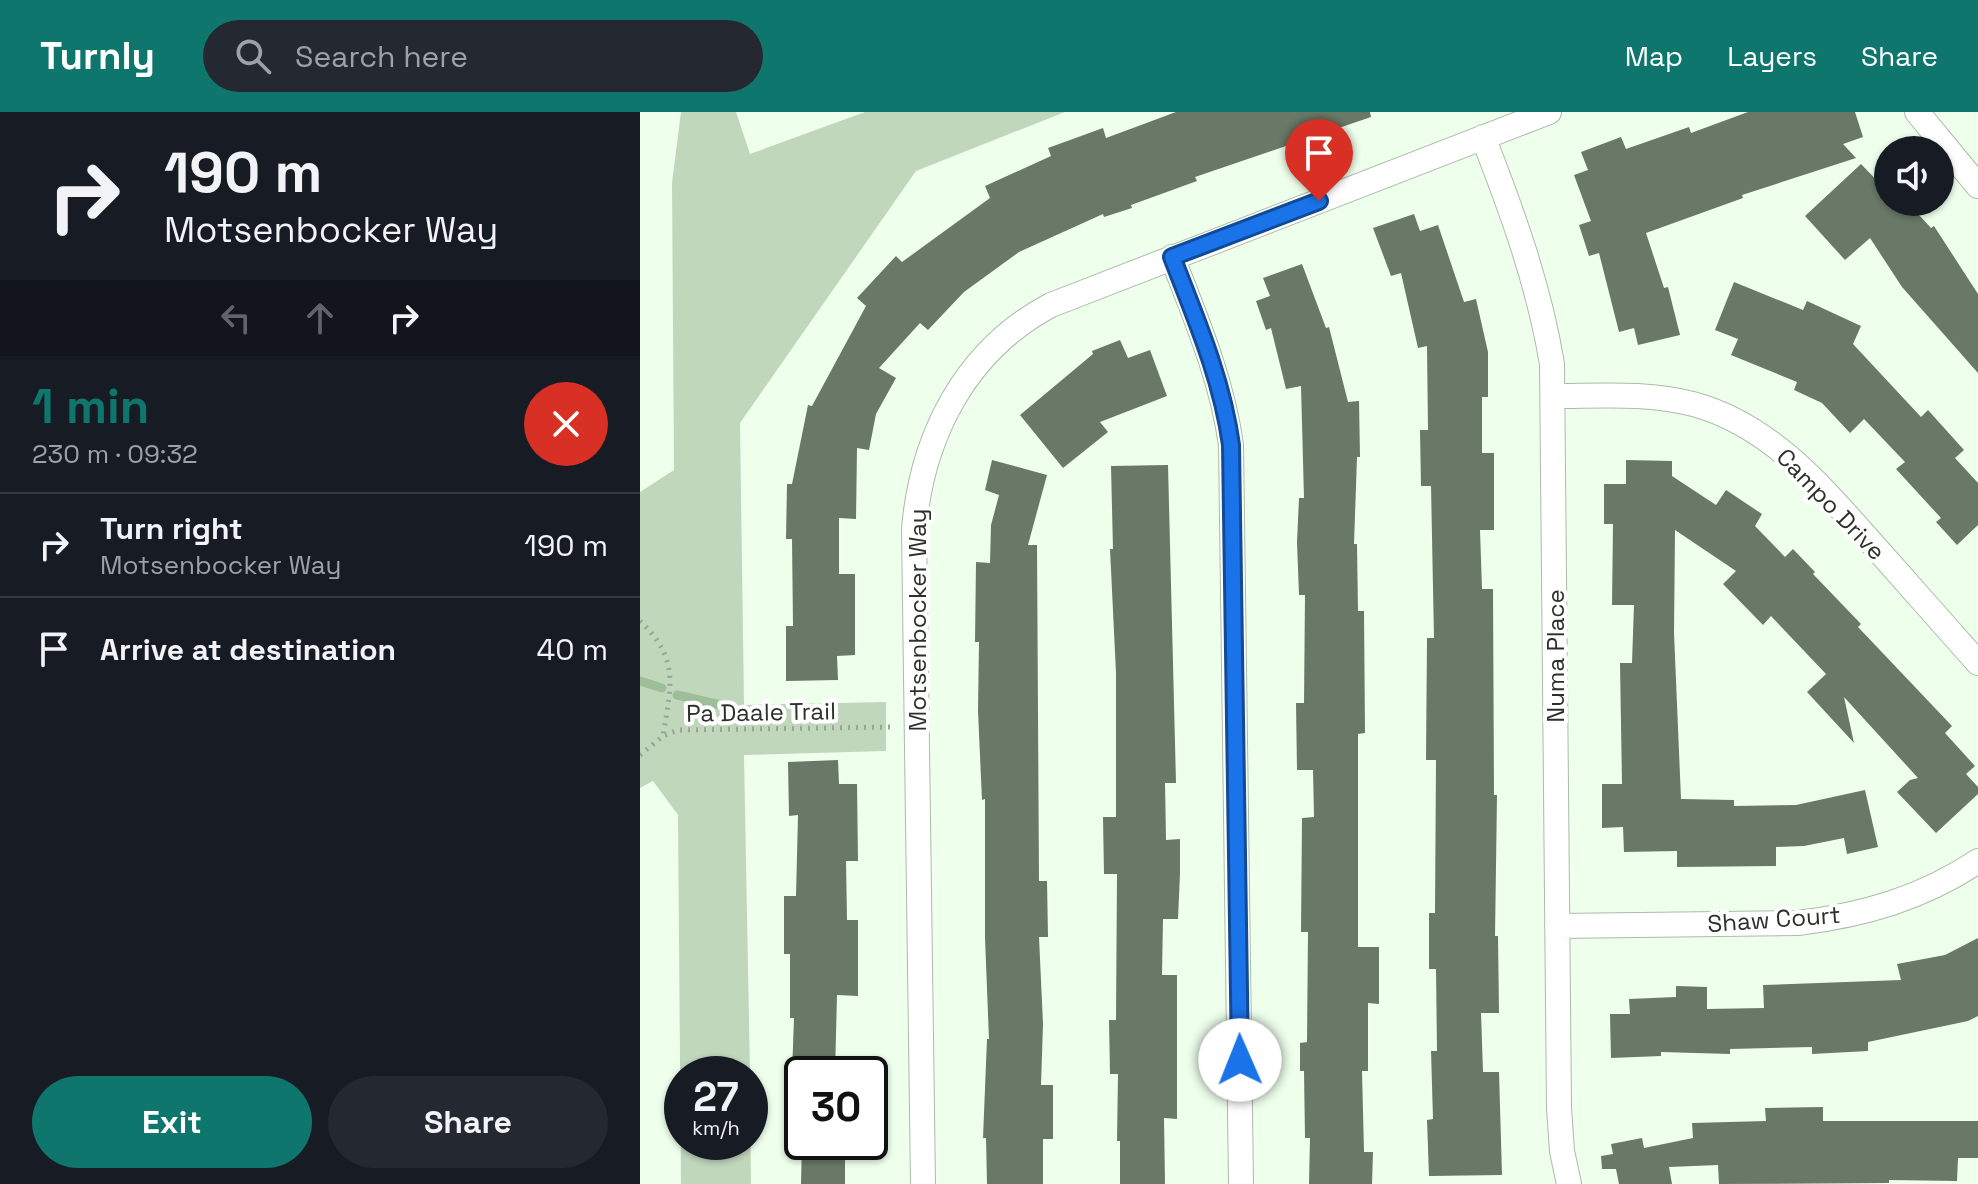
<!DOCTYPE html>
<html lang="en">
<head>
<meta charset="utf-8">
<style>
  :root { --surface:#171b24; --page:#242831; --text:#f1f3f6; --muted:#9ea1a6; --line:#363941; --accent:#0f766e }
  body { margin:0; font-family:"Space Grotesk",sans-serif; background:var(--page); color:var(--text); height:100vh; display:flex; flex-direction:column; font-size:30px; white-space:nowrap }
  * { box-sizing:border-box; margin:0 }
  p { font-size:26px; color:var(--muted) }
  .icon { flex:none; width:44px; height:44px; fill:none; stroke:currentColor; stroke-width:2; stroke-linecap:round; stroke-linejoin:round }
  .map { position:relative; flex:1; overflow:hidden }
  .details { display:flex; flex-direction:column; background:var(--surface); width:640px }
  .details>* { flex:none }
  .banner { background:#171b24; color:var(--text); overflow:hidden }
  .fabs { position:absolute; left:1234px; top:24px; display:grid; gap:16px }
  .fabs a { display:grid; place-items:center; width:80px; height:80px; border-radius:50%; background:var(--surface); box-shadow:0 2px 6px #0004; font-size:40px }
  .speed { position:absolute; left:24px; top:944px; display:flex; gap:16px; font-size:40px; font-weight:700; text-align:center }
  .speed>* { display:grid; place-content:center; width:104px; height:104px; border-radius:50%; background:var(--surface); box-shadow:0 2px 6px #0004; line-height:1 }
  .speed small { font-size:20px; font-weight:400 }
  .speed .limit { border:4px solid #111; border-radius:12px; background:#fff; color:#111 }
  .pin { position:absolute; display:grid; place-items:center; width:68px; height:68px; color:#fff; margin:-82px -34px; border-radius:50% 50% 50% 0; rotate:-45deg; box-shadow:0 0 8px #0007 }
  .pin .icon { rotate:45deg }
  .me { position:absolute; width:88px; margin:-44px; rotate:359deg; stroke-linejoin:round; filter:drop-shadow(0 0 6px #0008) }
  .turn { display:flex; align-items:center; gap:28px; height:168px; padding:0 32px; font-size:36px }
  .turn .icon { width:104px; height:104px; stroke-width:2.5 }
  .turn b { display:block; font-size:56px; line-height:68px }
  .lanes { display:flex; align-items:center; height:76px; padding:0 32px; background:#0003; justify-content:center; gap:40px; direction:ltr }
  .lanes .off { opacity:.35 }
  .round { display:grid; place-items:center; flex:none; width:84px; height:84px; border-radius:42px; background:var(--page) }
  .summary { display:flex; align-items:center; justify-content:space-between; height:136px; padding:0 32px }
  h1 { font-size:48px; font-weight:600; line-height:60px; color:var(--accent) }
  .button { display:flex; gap:16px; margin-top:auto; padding:16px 32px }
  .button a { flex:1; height:92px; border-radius:48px; background:var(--accent); color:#fff; font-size:32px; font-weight:600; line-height:92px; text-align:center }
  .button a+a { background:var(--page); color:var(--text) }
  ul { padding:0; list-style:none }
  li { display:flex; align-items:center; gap:24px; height:104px; padding:0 32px; border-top:2px solid var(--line) }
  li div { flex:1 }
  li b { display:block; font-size:30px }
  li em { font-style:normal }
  header { display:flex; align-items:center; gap:48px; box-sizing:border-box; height:112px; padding:0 40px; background:var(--accent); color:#fff }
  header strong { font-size:38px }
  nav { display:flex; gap:44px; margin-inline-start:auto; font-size:28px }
  .search { width:560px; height:72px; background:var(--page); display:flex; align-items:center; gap:20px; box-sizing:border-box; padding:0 28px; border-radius:44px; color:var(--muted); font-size:30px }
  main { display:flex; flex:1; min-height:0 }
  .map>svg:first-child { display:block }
  .green { fill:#c0d7bc }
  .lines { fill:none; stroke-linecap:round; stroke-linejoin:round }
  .stream { stroke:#9ebe99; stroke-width:9 }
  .building { fill:#697867 }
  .street-casing { stroke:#abbba9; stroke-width:26 }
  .path { stroke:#98a597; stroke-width:5; stroke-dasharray:2 6; stroke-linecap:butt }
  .street { stroke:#fff; stroke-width:24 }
  .route-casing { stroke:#114b97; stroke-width:20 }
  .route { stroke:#1a73e8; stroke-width:14 }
  .labels { text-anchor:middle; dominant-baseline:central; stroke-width:8; stroke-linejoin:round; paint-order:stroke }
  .street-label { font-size:24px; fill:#2b312a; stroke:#fff }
</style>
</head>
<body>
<header>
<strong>Turnly</strong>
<div class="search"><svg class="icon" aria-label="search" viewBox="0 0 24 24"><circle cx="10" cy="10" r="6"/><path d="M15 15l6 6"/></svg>Search here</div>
<nav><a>Map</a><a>Layers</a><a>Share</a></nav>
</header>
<main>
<section class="details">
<div class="banner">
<div class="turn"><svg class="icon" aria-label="right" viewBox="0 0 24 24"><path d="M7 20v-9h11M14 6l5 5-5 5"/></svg><div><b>190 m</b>Motsenbocker Way</div></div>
<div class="lanes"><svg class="icon off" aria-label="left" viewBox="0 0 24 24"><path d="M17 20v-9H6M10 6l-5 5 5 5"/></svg><svg class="icon off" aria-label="ahead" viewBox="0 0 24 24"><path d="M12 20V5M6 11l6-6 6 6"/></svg><svg class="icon" aria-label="right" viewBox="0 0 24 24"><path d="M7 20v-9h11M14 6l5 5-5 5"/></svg></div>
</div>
<div class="summary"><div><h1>1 min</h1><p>230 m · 09:32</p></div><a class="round" style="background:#d93025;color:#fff"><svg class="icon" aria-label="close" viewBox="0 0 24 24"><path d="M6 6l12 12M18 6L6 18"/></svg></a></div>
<ul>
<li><svg class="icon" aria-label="right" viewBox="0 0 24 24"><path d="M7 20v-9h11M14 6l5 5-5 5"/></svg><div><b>Turn right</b><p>Motsenbocker Way</p></div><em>190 m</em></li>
<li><svg class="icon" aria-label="arrive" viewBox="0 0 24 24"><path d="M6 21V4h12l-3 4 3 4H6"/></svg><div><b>Arrive at destination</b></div><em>40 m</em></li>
</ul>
<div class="button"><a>Exit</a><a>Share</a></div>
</section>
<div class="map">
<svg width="1338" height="1072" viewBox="0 0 1338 1072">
  <rect width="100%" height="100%" fill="#eeffec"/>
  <path class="green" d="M 41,0 L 96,0 L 110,42 L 225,0 L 425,0 L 276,59 L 100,311 L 104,593 L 246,590 L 246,639 L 104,643 L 110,962 L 42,962 L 42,1030 L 110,1030 L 110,990 L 111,1072 L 41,1072 L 38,703 L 13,669 L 0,676 L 0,380 L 34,358 L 32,71 Z"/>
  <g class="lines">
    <path class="stream" d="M 0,569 L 22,576
      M 37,583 L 85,594"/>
  </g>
  <path class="building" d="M 536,0 L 730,0 L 731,5 L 555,65 L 557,69 L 491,93 L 492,96 L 464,105 L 463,102 L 379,140 L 324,180 L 288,218 L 280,211 L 239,256 L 256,266 L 236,302 L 229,338 L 217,336 L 216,407 L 199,406 L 199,462 L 215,462 L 215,543 L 197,544 L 198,568 L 146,569 L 146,514 L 153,514 L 152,427 L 146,427 L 147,372 L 152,372 L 168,293 L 172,294 L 226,194 L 217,186 L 256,144 L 262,150 L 350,86 L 345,74 L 411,44 L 408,36 L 463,16 L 466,26 Z
    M 1108,0 L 1215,0 L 1223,25 L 1203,32 L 1216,46 L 1102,83 L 1103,86 L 1006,121 L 1024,176 L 1028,175 L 1040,223 L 998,233 L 994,216 L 979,220 L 959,141 L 949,144 L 939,113 L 951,109 L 934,63 L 948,58 L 941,40 L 981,25 L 986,37 L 1049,15 L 1051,21 Z
    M 1221,52 L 1248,80 L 1248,90 L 1267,90 L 1291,116 L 1294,114 L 1338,182 L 1338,261 L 1262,175 L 1230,126 L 1205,148 L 1165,104 Z
    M 774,102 L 780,119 L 798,113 L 824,190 L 836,187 L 848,240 L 848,285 L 842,285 L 842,341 L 854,341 L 854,418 L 840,418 L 842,477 L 853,477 L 854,683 L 857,683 L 855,824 L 858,824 L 859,901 L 841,901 L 843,960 L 859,960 L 862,1063 L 789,1064 L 787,1008 L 793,1007 L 791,939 L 797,939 L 796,857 L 789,857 L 789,801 L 795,801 L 796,648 L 786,648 L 787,526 L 794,526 L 791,374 L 781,374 L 780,318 L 788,318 L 787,234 L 778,236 L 761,161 L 751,164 L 733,116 Z
    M 662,152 L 686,216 L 689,215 L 708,290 L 719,289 L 720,345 L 717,345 L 714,432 L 717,432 L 718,499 L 724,499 L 725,621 L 718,622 L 718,835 L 739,835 L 739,892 L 728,891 L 728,959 L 722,959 L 724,1040 L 733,1040 L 732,1072 L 669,1072 L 670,1026 L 665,1026 L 664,959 L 660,959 L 660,931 L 667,930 L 668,820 L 661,820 L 662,706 L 674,705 L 673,658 L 657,658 L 656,591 L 664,591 L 665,483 L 659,483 L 657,430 L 659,386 L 664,386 L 661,274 L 646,277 L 631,216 L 626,218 L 616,189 L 630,184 L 623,166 Z
    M 1094,170 L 1163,198 L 1167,189 L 1221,214 L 1213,232 L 1281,305 L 1288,298 L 1324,338 L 1315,346 L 1338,371 L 1338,413 L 1317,433 L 1296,410 L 1301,406 L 1256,357 L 1265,350 L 1224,307 L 1210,321 L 1182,291 L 1154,278 L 1157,270 L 1091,243 L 1098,227 L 1075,218 Z
    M 480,228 L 488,246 L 510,238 L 527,284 L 460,310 L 468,320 L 423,356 L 380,303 L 453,242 L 452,239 Z
    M 352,348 L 407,363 L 388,433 L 397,433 L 399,769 L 407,769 L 408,825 L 399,825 L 403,912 L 401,973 L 413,973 L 413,1027 L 403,1027 L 403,1072 L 347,1072 L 346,1026 L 343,1026 L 347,927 L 349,927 L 345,826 L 345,687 L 342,688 L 338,599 L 339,530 L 335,530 L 336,450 L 350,451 L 351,413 L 359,383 L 345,378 Z
    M 986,348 L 1032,349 L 1032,364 L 1076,393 L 1086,378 L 1122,402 L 1115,414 L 1145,445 L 1153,437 L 1175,460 L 1173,462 L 1221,512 L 1218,515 L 1312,614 L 1305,621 L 1335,654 L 1326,662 L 1338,675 L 1338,682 L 1296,721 L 1257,680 L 1270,668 L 1278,666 L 1204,585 L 1214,631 L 1167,580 L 1186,562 L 1131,504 L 1123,513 L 1083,472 L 1096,459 L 1035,418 L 1034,521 L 1041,687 L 1094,688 L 1094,694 L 1156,693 L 1225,678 L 1238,735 L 1207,742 L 1204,726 L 1164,734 L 1136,735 L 1136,754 L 1037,755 L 1037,739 L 984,740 L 983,715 L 962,716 L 962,672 L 982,672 L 980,551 L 992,551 L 994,493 L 972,493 L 973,412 L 964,412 L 964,372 L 986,372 Z
    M 528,353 L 536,671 L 525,671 L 526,728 L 540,727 L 540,761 L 538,807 L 523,807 L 522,863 L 537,863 L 537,1007 L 524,1006 L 525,1072 L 480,1072 L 480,1029 L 477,1029 L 478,962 L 470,962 L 469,908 L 476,908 L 477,762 L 464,762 L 463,705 L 476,705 L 476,561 L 470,437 L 473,437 L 471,354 Z
    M 198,648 L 199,672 L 217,672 L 218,749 L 206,749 L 207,808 L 218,808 L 218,884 L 197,883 L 195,962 L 152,962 L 154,906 L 150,906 L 150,842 L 144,842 L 144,784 L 156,784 L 158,703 L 149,704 L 148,650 Z
    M 1338,826 L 1338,904 L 1328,909 L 1228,930 L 1228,939 L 1172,942 L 1172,935 L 1090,937 L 1090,942 L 1021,940 L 1021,944 L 971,946 L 970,902 L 990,902 L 989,887 L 1036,885 L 1036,874 L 1067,875 L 1067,897 L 1124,896 L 1123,873 L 1261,868 L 1257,852 L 1305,843 Z
    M 1183,995 L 1183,1009 L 1338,1009 L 1338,1046 L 1318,1046 L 1317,1069 L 1249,1068 L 1249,1071 L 1079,1072 L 1078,1053 L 1029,1055 L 1032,1072 L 979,1072 L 976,1057 L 962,1057 L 961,1044 L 973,1042 L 971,1032 L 1002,1026 L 1004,1036 L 1053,1026 L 1052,1011 L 1126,1009 L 1125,996 Z
    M 162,1030 L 205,1030 L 205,1072 L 161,1072 Z"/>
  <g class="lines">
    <g class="street-casing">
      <path id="street" d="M 1277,0 L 1338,74
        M 843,25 C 872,99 899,173 912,252 L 919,996 L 922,1039 L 929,1072
        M 532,145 C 556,207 582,267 591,333 L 601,1072
        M 913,284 C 960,284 1007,280 1053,292 C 1132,313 1185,379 1237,437 C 1271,475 1304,513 1338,551
        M 917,814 L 1158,811 C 1224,803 1283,786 1338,749
        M 283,1072 L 274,417 C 282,323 326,238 411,193 L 909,0"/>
    </g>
    <path class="path" d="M 0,509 C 40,547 31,574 23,624
      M 0,643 L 23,624 L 38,618 L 251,615"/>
    <use href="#street" class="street"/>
  </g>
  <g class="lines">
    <g class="route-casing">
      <path id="route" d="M 600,948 L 591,333 C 582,267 556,207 532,145 L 679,89"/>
    </g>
    <use href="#route" class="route"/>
  </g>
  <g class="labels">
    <g class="street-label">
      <text transform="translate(1191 392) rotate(46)">Campo Drive</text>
      <text transform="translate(277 508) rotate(-90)">Motsenbocker Way</text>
      <text transform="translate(915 544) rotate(-90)">Numa Place</text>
      <text transform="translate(121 600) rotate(-1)">Pa Daale Trail</text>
      <text transform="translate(1134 807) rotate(-4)">Shaw Court</text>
    </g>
  </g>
</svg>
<div class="fabs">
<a><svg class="icon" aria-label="sound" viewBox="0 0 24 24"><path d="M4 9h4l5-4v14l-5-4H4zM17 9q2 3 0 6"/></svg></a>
</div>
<div class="speed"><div>27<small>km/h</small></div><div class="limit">30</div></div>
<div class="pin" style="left:679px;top:89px;background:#d93025"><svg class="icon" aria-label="arrive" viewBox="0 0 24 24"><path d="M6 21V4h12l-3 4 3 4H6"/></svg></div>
<svg class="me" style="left:600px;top:948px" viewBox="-20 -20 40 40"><circle r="19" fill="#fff"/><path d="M0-13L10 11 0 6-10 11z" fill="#1a73e8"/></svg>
</div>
</main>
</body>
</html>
